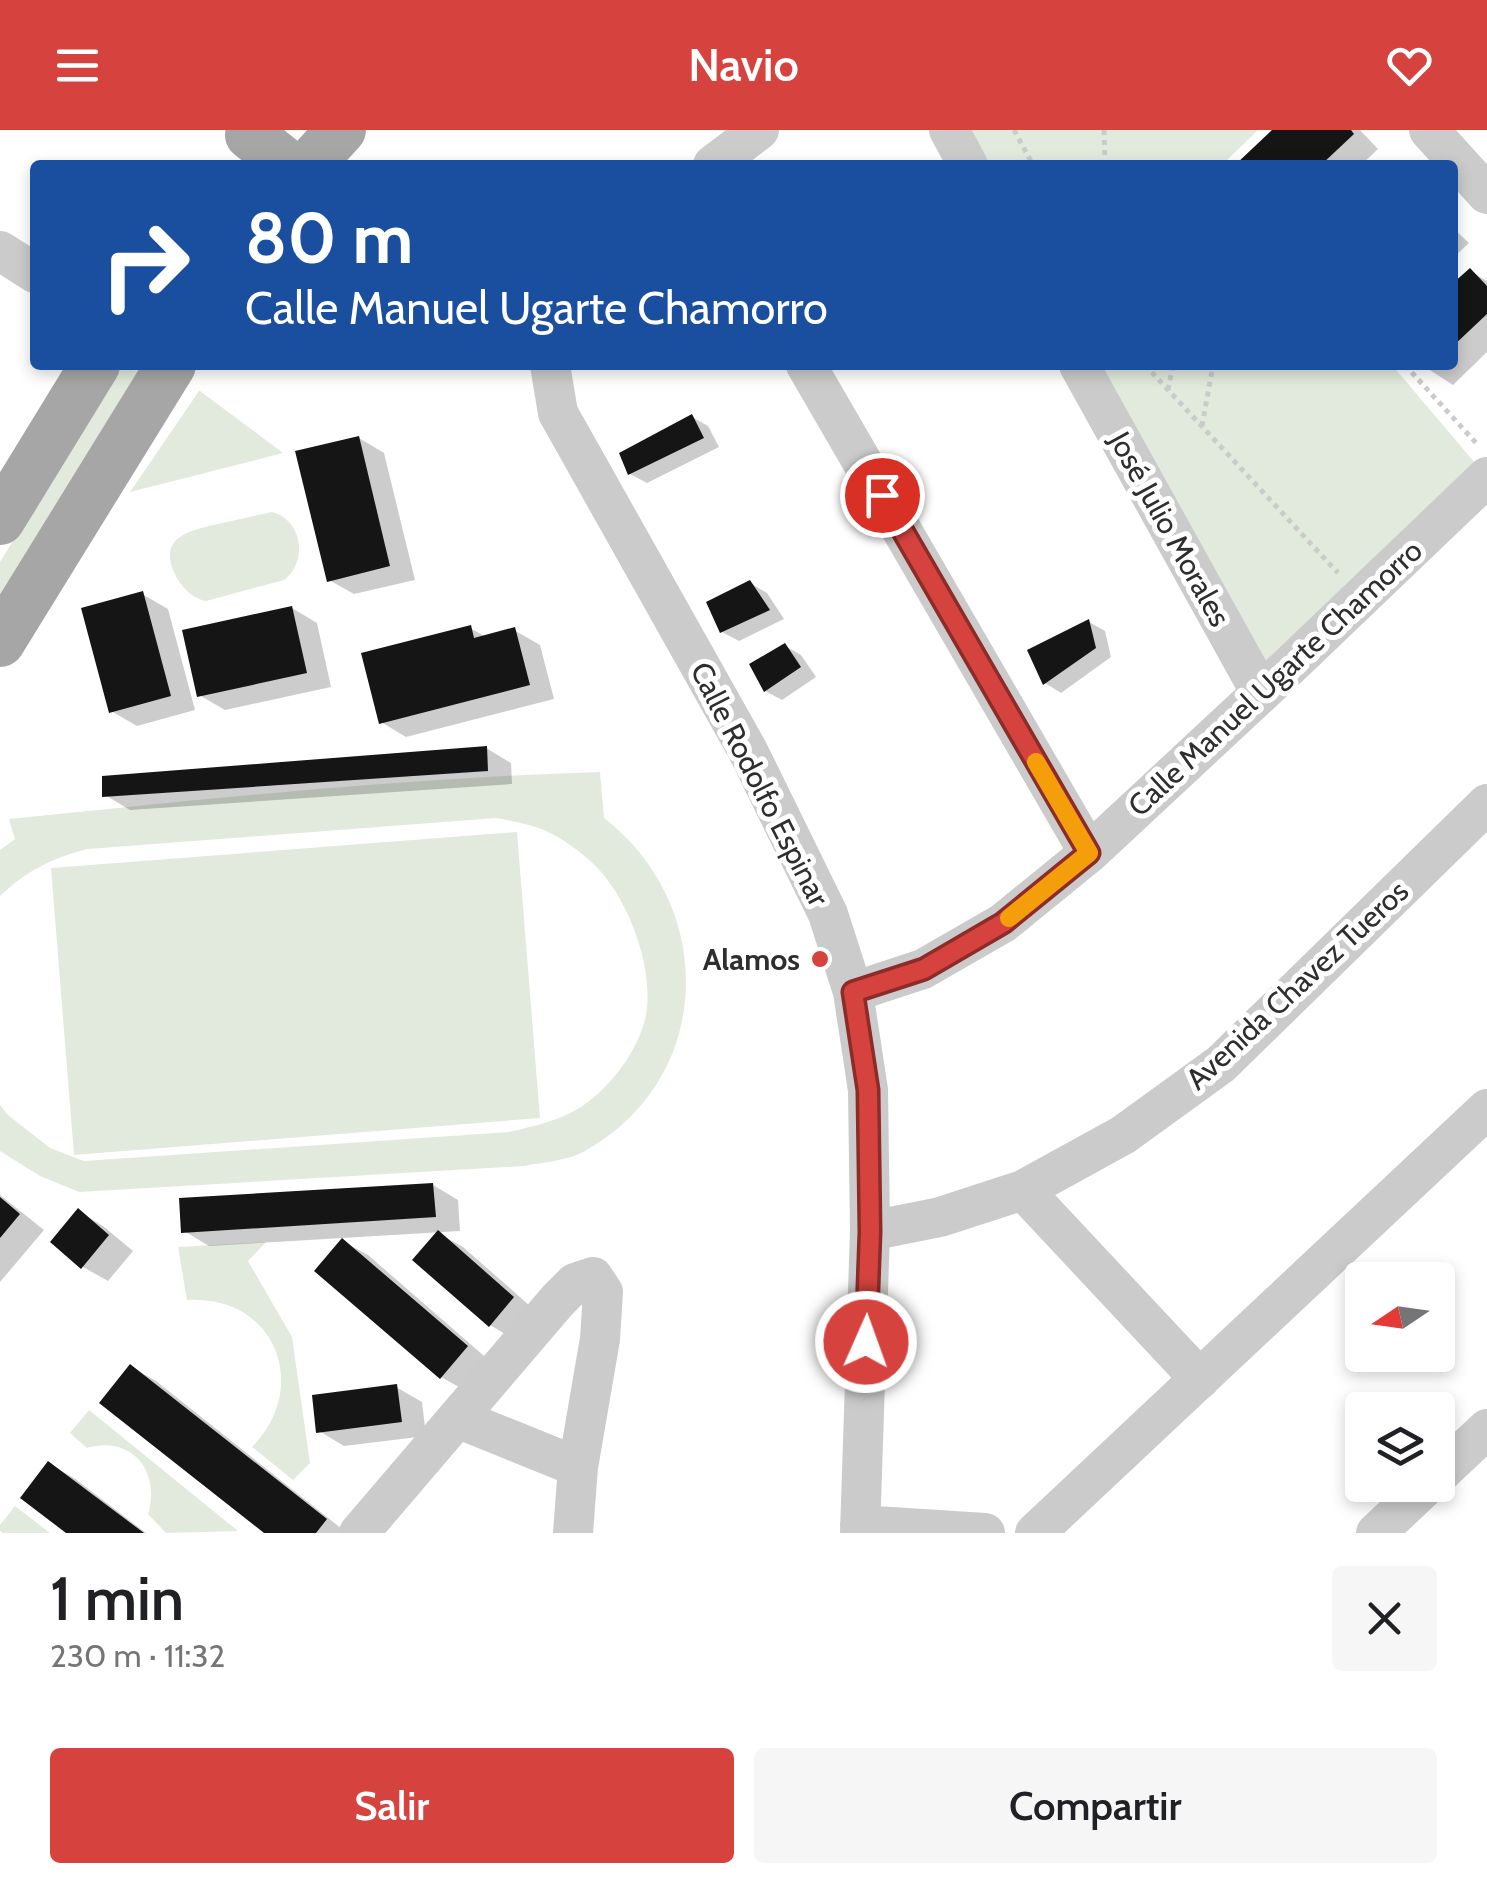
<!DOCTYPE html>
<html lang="es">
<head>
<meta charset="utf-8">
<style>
  :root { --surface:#fff; --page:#f6f6f6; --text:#202124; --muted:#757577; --accent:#d6433e }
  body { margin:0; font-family:Cabin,sans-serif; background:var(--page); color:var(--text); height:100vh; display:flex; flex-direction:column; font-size:38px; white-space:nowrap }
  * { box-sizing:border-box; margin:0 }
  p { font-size:32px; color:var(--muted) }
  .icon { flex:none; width:55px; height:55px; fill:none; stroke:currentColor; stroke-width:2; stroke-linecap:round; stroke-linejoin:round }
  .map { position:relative; height:1403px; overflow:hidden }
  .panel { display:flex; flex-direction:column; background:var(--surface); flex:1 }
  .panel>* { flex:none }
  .guide { position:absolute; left:30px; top:30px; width:1428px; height:210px; border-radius:10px; box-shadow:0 5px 15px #0003; background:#1a4fa0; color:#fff; overflow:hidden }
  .needle { width:65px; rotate:257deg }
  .buttons { position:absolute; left:1345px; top:1132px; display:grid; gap:20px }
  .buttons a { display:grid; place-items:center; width:110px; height:110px; border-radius:10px; background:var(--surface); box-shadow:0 5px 15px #0003; font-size:50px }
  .pin { position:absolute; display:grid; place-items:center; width:85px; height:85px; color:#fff; margin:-42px; border:5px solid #fff; border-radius:50%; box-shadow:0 2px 10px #0007 }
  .me { position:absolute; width:110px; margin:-55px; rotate:2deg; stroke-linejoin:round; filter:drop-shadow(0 0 8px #0008) }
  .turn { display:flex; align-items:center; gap:35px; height:210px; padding:0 50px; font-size:45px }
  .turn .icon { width:130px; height:130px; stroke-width:2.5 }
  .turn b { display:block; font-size:70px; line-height:85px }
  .round { display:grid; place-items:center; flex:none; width:105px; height:105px; border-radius:10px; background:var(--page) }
  .overview { display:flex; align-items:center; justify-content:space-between; height:170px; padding:0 50px }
  h1 { font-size:60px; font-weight:600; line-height:75px }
  .button { display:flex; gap:20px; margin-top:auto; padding:20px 50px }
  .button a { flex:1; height:115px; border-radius:10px; background:var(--accent); color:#fff; font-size:40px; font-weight:600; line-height:115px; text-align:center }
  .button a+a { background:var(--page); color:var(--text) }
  header { display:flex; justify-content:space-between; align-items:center; height:130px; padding:0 50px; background:var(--accent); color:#fff; font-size:45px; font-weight:600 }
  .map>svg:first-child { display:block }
  .green { fill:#e2eadd }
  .shadow { fill:#0003 }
  .building { fill:#151515 }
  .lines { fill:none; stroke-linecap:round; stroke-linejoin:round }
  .path { stroke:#cbcbcb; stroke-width:5; stroke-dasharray:5 5; stroke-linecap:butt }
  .minor { stroke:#cbcbcb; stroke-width:40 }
  .major { stroke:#a6a6a6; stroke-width:50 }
  .route-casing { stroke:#8b2c28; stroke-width:25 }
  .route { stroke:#d6433e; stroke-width:18 }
  .slow { stroke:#f59e0b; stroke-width:18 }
  .poi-dot { fill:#d6433e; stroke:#fff; stroke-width:4 }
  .labels { text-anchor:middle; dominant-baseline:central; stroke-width:10; stroke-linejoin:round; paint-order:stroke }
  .street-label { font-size:30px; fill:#2e2e2e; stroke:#fff }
  .poi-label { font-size:30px; font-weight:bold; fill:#2e2e2e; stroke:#fff; text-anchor:end }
</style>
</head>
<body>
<header><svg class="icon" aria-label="menu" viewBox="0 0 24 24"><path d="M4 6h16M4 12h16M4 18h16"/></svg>Navio<svg class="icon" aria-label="heart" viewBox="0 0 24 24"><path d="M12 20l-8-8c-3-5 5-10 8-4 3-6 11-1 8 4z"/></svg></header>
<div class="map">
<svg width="1487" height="1403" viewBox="0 0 1487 1403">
  <rect width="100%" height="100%" fill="#fff"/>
  <path class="green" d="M 970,0 L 1258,0 L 1222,35 L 989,35 Z
    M 121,235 L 153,235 L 0,491 L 0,432 Z
    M 1100,235 L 1392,235 L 1475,333 L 1264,533 Z
    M 200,261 L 283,323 L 130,362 L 199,261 Z
    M 272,382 C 303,390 308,432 284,450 L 206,471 C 194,469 183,459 177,448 C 155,408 188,401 218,394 C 236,390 254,386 272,382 Z
    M 600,642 L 604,688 C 719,777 714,951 583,1022 C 567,1031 542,1032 524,1036 L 79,1062 L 40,1046 L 0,1021 L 0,975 L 8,985 L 50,1018 L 84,1031 L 509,1002 C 534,996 559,991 581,977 C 611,957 639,920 646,885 C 654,840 631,777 602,743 C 592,731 574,717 561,709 C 541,696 518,692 496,688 L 88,719 C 54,727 26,741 0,766 L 0,720 L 15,709 L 9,689 C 206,669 402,648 600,642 Z
    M 517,702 L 540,988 L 74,1025 L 51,738 Z
    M 266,1112 L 248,1131 L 292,1207 L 310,1333 L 293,1350 L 252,1317 C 312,1256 274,1164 187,1170 L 178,1117 Z
    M 89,1280 L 238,1401 L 166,1403 L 148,1384 C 161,1342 132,1305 87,1318 L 70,1303 Z
    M 15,1376 L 50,1403 L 3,1403 L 0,1401 L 0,1395 Z"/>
  <path class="shadow" d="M 1276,0 L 1360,0 L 1378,19 L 1361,35 L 1239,35 Z
    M 1452,97 L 1469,113 L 1452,129 Z
    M 1470,141 L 1487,151 L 1487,222 L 1453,255 L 1422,235 L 1452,235 L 1452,158 Z
    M 692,287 L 708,296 L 719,317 L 647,353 L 630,344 Z
    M 359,308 L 384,323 L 415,450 L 354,464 L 329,450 Z
    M 750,453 L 767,463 L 784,489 L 739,511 L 722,502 Z
    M 142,464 L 168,479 L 195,580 L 137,596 L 111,581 Z
    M 292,478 L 317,493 L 331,557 L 225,580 L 199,565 Z
    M 1089,492 L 1105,501 L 1111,527 L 1061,563 L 1045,553 Z
    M 470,498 L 486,507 L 514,500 L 540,515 L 554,569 L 406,607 L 381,592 Z
    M 785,516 L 801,525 L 816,547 L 782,570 L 765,561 Z
    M 486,618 L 511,633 L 512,654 L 130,680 L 105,665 Z
    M 433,1055 L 458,1070 L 460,1101 L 209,1116 L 184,1101 Z
    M 0,1065 L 44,1100 L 0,1152 Z
    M 78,1081 L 103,1096 L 133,1121 L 108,1151 L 83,1137 Z
    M 438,1103 L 463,1117 L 538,1183 L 515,1210 L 490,1195 Z
    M 342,1111 L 368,1125 L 491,1232 L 466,1261 L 441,1247 Z
    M 131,1237 L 156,1251 L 347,1403 L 268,1403 Z
    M 396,1257 L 422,1272 L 426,1306 L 344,1316 L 319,1301 Z
    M 49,1334 L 74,1348 L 146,1403 L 71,1403 Z"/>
  <path class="building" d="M 1272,0 L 1351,0 L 1354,4 L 1321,35 L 1235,35 Z
    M 1470,138 L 1487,156 L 1487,184 L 1452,217 L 1452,154 Z
    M 692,284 L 704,308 L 628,345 L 619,323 Z
    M 359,306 L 390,436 L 327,452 L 295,321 Z
    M 750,450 L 770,480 L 720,503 L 706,472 Z
    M 143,461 L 171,566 L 109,583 L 81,478 Z
    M 292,476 L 307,543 L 197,567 L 182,500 Z
    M 1089,489 L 1096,518 L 1043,555 L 1027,520 Z
    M 471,495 L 474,508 L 515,497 L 530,555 L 379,594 L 361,523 Z
    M 785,513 L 801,537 L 764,562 L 749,534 Z
    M 487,616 L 488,641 L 102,667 L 102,646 Z
    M 433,1053 L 436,1087 L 181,1103 L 179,1068 Z
    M 0,1067 L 20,1084 L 0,1108 Z
    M 78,1078 L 109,1105 L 81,1139 L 50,1112 Z
    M 438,1100 L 514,1167 L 489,1197 L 412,1130 Z
    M 342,1108 L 468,1216 L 440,1249 L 314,1141 Z
    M 130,1234 L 327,1389 L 316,1403 L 264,1403 L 99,1273 Z
    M 397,1254 L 402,1292 L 316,1303 L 312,1265 Z
    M 48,1331 L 144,1403 L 66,1403 L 20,1368 Z"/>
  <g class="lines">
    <path class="path" d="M 1014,0 L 1033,35
      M 1104,0 L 1105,35
      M 1145,235 L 1338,443
      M 1405,235 L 1477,314
      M 1168,260 L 1173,235
      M 1202,296 L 1213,235"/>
    <path class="minor" d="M 949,0 L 968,35
      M 1429,0 L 1487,64
      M 713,35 L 759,0
      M 0,121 L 35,143
      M 550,235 L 558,283 L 749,623 L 828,784 L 853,862 L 868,960 L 870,1101 L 860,1403
      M 806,235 L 1089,723
      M 1079,235 L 1261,563
      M 853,862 L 923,839 L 1003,793 L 1089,723 L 1261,563 L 1487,347
      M 1023,1060 L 1200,1249
      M 870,1101 L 940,1087 L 1023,1060 L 1123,1005 L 1221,934 L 1487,674
      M 457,1288 L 578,1337
      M 1438,1345 L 1487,1299
      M 860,1395 L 985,1403
      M 359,1403 L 558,1170 L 575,1153 L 593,1147 L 603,1162 L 600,1209 L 578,1337 L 573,1403
      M 1035,1403 L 1487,979
      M 1376,1403 L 1427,1355"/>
    <path class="major" d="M 250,5 L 288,35
      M 309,35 L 341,0
      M 0,390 L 95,235
      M 0,512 L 171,235"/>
  </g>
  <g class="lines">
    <g class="route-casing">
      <path id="route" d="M 866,1212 L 870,1102 L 868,960 L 853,862 L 924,839 L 1003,793 L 1089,723 L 882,365"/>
    </g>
    <use href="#route" class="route"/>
    <path class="slow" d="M 1009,788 L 1089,723 L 1036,632"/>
  </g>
  <circle class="poi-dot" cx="820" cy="829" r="10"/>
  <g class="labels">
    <g class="street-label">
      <text transform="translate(1170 399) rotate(61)">José Julio Morales</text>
      <text transform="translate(1275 548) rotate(-43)">Calle Manuel Ugarte Chamorro</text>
      <text transform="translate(760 654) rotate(63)">Calle Rodolfo Espinar</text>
      <text transform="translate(1297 855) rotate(-43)">Avenida Chavez Tueros</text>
    </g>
    <g class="poi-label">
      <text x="800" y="829">Alamos</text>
    </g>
  </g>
</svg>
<div class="buttons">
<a><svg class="needle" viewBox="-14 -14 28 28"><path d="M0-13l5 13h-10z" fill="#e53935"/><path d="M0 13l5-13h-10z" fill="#757577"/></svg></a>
<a><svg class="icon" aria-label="layers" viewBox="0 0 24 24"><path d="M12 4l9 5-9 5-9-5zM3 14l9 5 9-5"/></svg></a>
</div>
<div class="pin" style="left:882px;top:365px;background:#d93025"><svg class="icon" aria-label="arrive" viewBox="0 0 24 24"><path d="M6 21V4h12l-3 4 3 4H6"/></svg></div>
<svg class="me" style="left:866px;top:1212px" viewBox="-20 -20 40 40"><circle r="17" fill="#d6433e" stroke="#fff" stroke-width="3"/><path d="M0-11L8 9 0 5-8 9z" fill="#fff"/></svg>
<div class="guide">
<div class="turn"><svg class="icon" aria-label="right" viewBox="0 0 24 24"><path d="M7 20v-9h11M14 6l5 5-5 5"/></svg><div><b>80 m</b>Calle Manuel Ugarte Chamorro</div></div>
</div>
</div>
<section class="panel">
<div class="overview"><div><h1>1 min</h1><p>230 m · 11:32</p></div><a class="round"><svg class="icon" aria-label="close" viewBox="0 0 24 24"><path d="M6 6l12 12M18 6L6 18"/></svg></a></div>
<div class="button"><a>Salir</a><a>Compartir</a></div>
</section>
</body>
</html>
